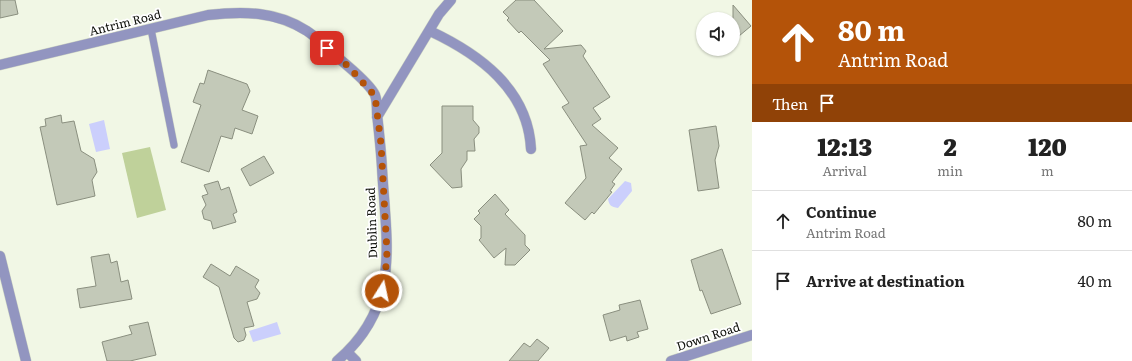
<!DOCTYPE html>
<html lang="en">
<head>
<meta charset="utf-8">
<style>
  :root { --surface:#fff; --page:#f2f2f2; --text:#222; --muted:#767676; --line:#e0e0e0 }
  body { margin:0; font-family:Literata,serif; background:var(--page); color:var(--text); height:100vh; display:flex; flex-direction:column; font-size:15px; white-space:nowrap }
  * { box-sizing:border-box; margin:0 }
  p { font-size:13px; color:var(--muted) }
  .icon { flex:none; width:22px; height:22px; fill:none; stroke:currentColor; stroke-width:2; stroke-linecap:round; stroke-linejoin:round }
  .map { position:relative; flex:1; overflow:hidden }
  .side { display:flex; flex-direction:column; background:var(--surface); width:380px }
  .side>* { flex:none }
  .guide { background:#b45309; color:#fff; overflow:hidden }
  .fabs { position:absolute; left:696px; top:12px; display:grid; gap:8px }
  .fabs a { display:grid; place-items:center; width:44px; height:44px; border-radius:50%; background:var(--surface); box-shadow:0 1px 3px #0004; font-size:20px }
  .pin { position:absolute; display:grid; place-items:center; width:34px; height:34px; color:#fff; margin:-17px; border-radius:8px; box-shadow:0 2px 6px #0006 }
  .me { position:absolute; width:44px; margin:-22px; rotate:10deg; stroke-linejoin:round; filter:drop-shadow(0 0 3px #0008) }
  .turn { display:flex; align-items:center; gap:14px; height:84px; padding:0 20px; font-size:18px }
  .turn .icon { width:52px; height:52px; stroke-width:2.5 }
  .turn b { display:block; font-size:28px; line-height:34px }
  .then { display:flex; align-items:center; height:38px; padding:0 20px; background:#0003; gap:8px; font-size:15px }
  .eta { display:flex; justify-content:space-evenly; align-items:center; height:68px; text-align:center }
  .eta b { font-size:24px; font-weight:800; line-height:28px }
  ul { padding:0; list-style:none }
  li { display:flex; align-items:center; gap:12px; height:60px; padding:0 20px; border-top:1px solid var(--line) }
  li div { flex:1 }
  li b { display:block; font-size:15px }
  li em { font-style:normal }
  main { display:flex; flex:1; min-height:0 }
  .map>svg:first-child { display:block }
  .green { fill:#bfd19a }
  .water { fill:#cbcffc }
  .building { fill:#c3c9b8; stroke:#8a8f7f }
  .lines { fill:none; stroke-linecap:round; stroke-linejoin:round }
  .service-casing { stroke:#ccd2c2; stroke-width:8 }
  .minor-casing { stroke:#ccd2c2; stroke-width:11 }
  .service { stroke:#9295c0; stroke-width:7 }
  .minor { stroke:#9295c0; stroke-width:10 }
  .route { stroke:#b45309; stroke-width:7; stroke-dasharray:0 12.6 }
  .labels { text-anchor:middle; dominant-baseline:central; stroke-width:3.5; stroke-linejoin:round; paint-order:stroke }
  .street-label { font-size:12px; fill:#0c0e08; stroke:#fff }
</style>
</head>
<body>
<main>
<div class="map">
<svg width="752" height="361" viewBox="0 0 752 361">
  <rect width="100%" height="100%" fill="#f1f7e5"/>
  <path class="green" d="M 150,147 L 166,210 L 137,218 L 122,153 Z"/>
  <path class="water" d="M 104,120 L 110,149 L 96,152 L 89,124 Z
    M 625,181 L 631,183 L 632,191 L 618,208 C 611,207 609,205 608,199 Z
    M 277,322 L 281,334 L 253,342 L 249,331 Z"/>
  <path class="building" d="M 0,0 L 15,0 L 18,14 L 0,18 Z
    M 516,0 L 534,0 L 563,31 L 544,49 L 581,45 L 586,51 L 583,56 L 610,97 L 593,108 L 601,119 L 592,125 L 618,148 L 609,158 L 622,169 L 612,182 L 615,184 L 610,191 L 612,192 L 594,214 L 592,212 L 585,220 L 565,203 L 586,178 L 580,146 L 587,145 L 562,107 L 569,103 L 543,64 L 550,60 L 521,31 L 519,33 L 507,20 L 509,18 L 503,12 Z
    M 733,5 L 751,26 L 733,41 Z
    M 208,70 L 247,84 L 250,91 L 242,110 L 258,116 L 252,134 L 235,128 L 232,139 L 221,136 L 209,172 L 181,162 L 201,105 L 193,102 L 200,83 L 204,84 Z
    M 442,106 L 473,106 L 473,120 L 479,127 L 479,133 L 474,139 L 475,151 L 467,151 L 467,160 L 461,169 L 462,187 L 452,188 L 430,165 L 442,153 Z
    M 61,115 L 62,123 L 74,121 L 81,151 L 94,159 L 97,172 L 92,180 L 95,196 L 57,205 L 40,127 L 46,126 L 45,119 Z
    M 716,126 L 719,146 L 715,160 L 719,188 L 698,191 L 689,130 Z
    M 264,156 L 274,173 L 250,186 L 241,169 Z
    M 218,181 L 221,190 L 229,187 L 237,212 L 233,214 L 236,222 L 213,229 L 211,221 L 204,219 L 202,211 L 206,205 L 202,196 L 208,194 L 204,185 Z
    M 495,194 L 509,210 L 505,214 L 525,235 L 525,245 L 530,250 L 515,265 L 505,265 L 506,248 L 494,258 L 479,240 L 481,238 L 481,226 L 474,219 L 480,213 L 478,211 Z
    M 722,249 L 741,304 L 711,314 L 702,290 L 700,291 L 691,260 Z
    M 109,254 L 111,263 L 117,261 L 121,282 L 128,280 L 132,299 L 80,308 L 77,289 L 96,286 L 91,257 Z
    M 211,264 L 230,276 L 236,266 L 259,280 L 255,287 L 260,293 L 257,299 L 247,302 L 254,326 L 244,328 L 246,335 L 244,340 L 238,342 L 234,338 L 219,287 L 203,277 Z
    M 640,300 L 648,329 L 637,332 L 639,337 L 627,341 L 626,336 L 610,341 L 603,315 L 620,310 L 619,305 Z
    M 148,322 L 156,355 L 130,361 L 107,361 L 102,342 L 132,334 L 129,326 Z
    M 537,339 L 549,348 L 538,361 L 509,361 L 524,343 L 530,347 Z"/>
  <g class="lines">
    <g class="service-casing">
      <path id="service" d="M 151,29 L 174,145"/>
    </g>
    <g class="minor-casing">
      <path id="minor" d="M 430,31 C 479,54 528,89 531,149
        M 0,65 L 208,15 C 243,11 276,11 307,31 C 319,39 330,51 342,61 C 351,69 370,84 375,95 C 377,100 377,108 377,114 C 379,132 381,150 382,168 C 386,243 402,306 337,361
        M 377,117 L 439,14 L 451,0
        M 0,256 L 26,361
        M 347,352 L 356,361
        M 671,361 L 752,335"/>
    </g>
    <use href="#service" class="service"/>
    <use href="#minor" class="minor"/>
  </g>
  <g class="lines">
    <path class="route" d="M 327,48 L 348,66 L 375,96 L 381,144 L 387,252 L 385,279 L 382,291"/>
  </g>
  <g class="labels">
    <g class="street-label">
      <text transform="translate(125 22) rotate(-14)">Antrim Road</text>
      <text transform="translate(371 223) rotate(-92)">Dublin Road</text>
      <text transform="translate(708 336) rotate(-18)">Down Road</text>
    </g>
  </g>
</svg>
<div class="fabs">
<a><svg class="icon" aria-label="sound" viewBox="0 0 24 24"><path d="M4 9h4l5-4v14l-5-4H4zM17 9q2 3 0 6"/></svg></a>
</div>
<div class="pin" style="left:327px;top:48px;background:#d93025"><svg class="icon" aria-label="arrive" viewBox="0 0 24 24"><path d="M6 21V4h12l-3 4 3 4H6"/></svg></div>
<svg class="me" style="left:382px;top:291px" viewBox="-20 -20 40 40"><circle r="17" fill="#b45309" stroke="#fff" stroke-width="3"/><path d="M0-11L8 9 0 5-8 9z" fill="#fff"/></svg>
</div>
<section class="side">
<div class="guide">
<div class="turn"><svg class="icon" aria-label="ahead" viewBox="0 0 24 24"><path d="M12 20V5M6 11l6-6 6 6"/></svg><div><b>80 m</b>Antrim Road</div></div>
<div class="then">Then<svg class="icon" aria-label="arrive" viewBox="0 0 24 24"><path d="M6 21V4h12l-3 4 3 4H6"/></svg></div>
</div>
<div class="eta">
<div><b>12:13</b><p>Arrival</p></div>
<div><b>2</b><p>min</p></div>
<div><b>120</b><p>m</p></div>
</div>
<ul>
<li><svg class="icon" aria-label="ahead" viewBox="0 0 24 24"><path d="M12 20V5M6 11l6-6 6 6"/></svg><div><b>Continue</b><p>Antrim Road</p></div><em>80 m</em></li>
<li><svg class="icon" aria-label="arrive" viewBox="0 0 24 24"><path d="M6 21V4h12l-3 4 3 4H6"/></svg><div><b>Arrive at destination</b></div><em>40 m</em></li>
</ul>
</section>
</main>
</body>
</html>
